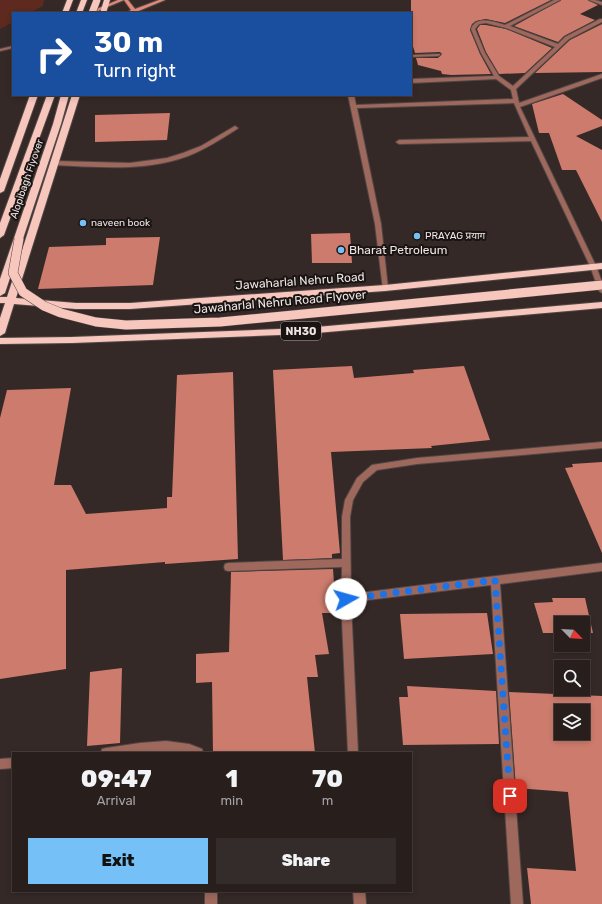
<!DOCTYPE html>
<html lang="en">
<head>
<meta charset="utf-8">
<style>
  :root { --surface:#281f1d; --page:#342c2a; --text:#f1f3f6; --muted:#a5a2a4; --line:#443d3b; --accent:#75c0f6 }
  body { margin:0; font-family:Rubik,"Noto Sans Devanagari",sans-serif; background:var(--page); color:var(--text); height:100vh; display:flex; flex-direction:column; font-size:15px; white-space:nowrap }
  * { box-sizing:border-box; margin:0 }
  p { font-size:13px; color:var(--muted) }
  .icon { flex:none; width:22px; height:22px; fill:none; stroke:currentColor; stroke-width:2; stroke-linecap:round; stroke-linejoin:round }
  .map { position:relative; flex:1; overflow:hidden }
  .details { position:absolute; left:12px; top:752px; width:400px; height:140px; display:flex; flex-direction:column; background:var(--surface); border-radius:0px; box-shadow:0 2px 6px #0003,0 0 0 1px var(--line) }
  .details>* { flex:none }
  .hud { position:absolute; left:12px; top:12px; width:400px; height:84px; border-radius:0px; box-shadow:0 2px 6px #0003,0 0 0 1px var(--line); background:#1a4fa0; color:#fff; overflow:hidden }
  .needle { width:26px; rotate:115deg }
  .controls { position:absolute; left:554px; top:616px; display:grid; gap:8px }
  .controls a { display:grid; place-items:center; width:36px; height:36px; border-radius:0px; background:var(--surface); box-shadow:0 2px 6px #0003,0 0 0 1px var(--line); font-size:20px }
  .pin { position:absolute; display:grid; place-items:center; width:34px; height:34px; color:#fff; margin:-17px; border-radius:8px; box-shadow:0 2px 6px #0006 }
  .me { position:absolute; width:44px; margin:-22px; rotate:83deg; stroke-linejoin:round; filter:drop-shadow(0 0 3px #0008) }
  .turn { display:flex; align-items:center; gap:14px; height:84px; padding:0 16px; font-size:18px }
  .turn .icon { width:52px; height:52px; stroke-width:2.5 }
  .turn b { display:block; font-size:28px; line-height:34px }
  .eta { display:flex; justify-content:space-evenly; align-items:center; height:68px; text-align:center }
  .eta b { font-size:24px; font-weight:800; line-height:28px }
  .button { display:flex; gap:8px; margin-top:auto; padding:8px 16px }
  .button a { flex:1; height:46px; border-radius:0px; background:var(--accent); color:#111; font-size:16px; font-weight:800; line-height:46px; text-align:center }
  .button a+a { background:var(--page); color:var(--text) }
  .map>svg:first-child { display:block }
  .green { fill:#5e291f }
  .building { fill:#cc7b6c; fill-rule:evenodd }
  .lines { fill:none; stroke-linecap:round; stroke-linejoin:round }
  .minor-casing { stroke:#524745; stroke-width:2 }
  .tertiary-casing { stroke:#524745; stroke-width:2 }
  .secondary-casing { stroke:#524745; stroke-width:2 }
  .trunk-casing { stroke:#524745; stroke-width:2 }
  .minor { fill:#9f685d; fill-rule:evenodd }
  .tertiary { fill:#9f685d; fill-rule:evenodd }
  .secondary { fill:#e08978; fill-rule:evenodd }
  .trunk { fill:#f7c6bd; fill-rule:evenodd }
  .trunk-bridge-far1-casing { stroke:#524745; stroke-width:8; stroke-linecap:butt }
  .trunk-bridge-casing { stroke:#524745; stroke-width:10; stroke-linecap:butt }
  .trunk-bridge-far1 { stroke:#f7c6bd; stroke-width:7 }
  .trunk-bridge { stroke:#f7c6bd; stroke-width:9 }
  .route { stroke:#1a73e8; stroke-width:7; stroke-dasharray:0 12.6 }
  .poi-dot { fill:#75c0f6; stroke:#191312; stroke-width:1.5 }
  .labels { text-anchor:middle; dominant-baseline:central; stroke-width:4; stroke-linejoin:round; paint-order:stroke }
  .far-street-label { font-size:10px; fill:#ede5e3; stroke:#191312 }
  .far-poi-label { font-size:10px; fill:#ede5e3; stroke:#191312; text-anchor:start }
  .shield { fill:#191312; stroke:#ada6a4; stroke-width:1 }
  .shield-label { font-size:11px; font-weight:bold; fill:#ede5e3 }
  .poi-label { font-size:12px; fill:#ede5e3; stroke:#191312; text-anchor:start }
  .street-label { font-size:12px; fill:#ede5e3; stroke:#191312 }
</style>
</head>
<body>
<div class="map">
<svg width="602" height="904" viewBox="0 0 602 904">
  <rect width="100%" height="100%" fill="#352927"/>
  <path class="green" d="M 0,0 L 44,0 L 43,6 L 29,13 L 13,13 L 13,22 L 0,29 Z"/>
  <path class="building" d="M 411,0 L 551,0 L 505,23 L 486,19 L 476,21 L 472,24 L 470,30 L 480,54 L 491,74 L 451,75 L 442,74 L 441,71 L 418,65 L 416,58 L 438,58 L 442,54 L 440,52 L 415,53 L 411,40 Z
    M 561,0 L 588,0 L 598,5 L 580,14 L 595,20 L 564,36 L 558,42 L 514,26 Z
    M 602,24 L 602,72 L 535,73 L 570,40 Z
    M 480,25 L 486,25 L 506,29 L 552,48 L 525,73 L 499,74 L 486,52 L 477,29 Z
    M 563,94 L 602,120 L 602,126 L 576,136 L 602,150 L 602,222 L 576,170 L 562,170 L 549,133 L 539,133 L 532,104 Z
    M 170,113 L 167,140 L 95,142 L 95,115 Z
    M 350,233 L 352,263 L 312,263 L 311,234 Z
    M 160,237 L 153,285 L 38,289 L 49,247 L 106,245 L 106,238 Z
    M 352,366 L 354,378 L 414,373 L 413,370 L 464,366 L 490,440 L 431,446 L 432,448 L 331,452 L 340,553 L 332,554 L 332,558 L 283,560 L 273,370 Z
    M 233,372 L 238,559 L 165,564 L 165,562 L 66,570 L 66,669 L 0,679 L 0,418 L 7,390 L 71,388 L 54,485 L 71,485 L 86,514 L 167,508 L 167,497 L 172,497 L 177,375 Z
    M 602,462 L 602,553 L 565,468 L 573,467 L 572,464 Z
    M 333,569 L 336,613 L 322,613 L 329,654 L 315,655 L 318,677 L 307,677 L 315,753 L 213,753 L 212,682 L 196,683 L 196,654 L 229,652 L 231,572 Z
    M 552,598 L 585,598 L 593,633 L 583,633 L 583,623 L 561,623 L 561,633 L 543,633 L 534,603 L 553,602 Z
    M 487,613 L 493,654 L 404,659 L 400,614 Z
    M 122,668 L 120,743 L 87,746 L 90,672 Z
    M 407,686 L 496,691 L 499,744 L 403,745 L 399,697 L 408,697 Z
    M 509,692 L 602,696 L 602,904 L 531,904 L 527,868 L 576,871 L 568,792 L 516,788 ZM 561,711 L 583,711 L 583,733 L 561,733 Z"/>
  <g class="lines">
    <g class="minor-casing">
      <path id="minor" d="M 554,0 L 560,0 L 510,26 L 558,44 L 565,37 L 600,19 L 602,19 L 602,22 L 569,39 L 516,89 L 519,103 L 602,74 L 602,78 L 520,107 L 596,266 L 602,282 L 602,293 L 599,291 L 590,266 L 531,141 L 399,144 L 396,142 L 399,140 L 529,137 L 514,103 L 357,108 L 381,224 L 388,288 L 387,290 L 383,290 L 375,224 L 348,95 L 354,95 L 356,105 L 513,99 L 511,90 L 496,79 L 411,83 L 411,79 L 494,76 L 481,53 L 471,29 C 476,15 494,22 505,25 ZM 486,23 L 506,28 L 555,47 L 513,86 L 499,76 L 485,53 L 475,29 L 479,24 Z
        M 589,0 L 595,0 L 602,2 L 602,5 Z
        M 440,54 L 440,55 L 438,56 L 411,57 L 411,55 Z
        M 235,126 L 238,128 L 237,129 C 221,139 206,149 188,156 C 146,172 98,167 54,165 L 51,163 L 54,161 L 130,163 L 167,158 L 183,153 L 201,146 Z
        M 602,442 L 602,448 L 417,464 L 377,470 L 363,482 L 353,500 L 350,517 L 351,594 L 602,563 L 602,571 L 500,584 L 523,904 L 511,904 L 491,585 L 351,602 L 358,753 L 348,753 L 341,599 L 342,567 L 228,571 L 225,570 L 224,567 L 225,564 L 228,563 L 342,559 L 342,517 L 345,500 L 357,478 L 372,465 L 417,458 Z
        M 166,741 L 189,744 L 202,749 L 203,753 L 166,751 L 141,753 L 101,753 L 102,749 L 106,748 L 140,743 Z
        M 13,758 L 13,768 L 0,769 L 0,759 Z
        M 205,891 L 217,891 L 217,904 L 205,904 Z
        M 353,891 L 365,891 L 366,904 L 354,904 Z"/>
    </g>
    <g class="tertiary-casing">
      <path id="tertiary" d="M 13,46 L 13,48 L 0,51 L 0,49 Z"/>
    </g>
    <g class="secondary-casing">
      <path id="secondary" d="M 118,0 L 128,0 L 135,9 L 159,0 L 165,0 L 136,12 L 126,13 L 131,10 L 124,0 L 93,13 L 87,13 Z"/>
    </g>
    <g class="trunk-casing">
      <path id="trunk" d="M 67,0 L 73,0 L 68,13 L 62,13 Z
        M 81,0 L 87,0 L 82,13 L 76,13 Z
        M 104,0 L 110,0 L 106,13 L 100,13 Z
        M 30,95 L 38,95 L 4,191 L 0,193 L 0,179 Z
        M 47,95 L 55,95 L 4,235 L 0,238 L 0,223 Z
        M 61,95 L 69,95 L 61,124 L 5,293 L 0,296 L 0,279 L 53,124 Z
        M 72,95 L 80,95 L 16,298 L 76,303 L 130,303 L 385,285 L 602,263 L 602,269 L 385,291 L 130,309 L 76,309 L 14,304 L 5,333 L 0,336 L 0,318 L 5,303 L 0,303 L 0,297 L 7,297 Z
        M 602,302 L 602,308 L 305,334 L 72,343 L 0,344 L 0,338 L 72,337 L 305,328 Z"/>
    </g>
    <use href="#minor" class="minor"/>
    <use href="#tertiary" class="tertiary"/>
    <use href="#secondary" class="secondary"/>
    <use href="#trunk" class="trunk"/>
    <g class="trunk-bridge-far1-casing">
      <path id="trunk-bridge-far1" d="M 92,13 L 97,0"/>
    </g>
    <g class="trunk-bridge-casing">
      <path id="trunk-bridge" d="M 19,239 L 13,273 L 23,292 L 44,306 L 61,313 L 96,322 L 126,325 L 220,322 L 602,285"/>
    </g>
    <use href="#trunk-bridge-far1" class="trunk-bridge-far1"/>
    <use href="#trunk-bridge" class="trunk-bridge"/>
  </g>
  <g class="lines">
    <path class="route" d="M 346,599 L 495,580 L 510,796"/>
  </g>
  <g class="poi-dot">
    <circle cx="83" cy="223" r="4"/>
    <circle cx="417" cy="236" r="4"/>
    <circle cx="341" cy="250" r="4"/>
  </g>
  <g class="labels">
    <g class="far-street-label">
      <text transform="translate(27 179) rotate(-71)">Alopibagh Flyover</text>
    </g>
    <g class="far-poi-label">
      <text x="91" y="223">naveen book</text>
      <text x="425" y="236">PRAYAG प्रयाग</text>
    </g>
    <rect class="shield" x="281" y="322" width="40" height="18" rx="3"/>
    <g class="shield-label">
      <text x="301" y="331">NH30</text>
    </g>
    <g class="poi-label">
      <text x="349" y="250">Bharat Petroleum</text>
    </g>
    <g class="street-label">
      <text transform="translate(300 281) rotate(-4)">Jawaharlal Nehru Road</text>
      <text transform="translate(280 302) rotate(-5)">Jawaharlal Nehru Road Flyover</text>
    </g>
  </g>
</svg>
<div class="controls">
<a><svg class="needle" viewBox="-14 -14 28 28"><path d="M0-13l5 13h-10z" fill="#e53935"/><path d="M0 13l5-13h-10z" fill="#a5a2a4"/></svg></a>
<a><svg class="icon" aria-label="search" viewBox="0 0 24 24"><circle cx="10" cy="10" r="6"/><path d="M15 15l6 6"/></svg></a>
<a><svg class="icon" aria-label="layers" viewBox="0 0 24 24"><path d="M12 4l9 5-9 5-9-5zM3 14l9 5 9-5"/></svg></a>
</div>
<div class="pin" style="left:510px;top:796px;background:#d93025"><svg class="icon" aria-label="arrive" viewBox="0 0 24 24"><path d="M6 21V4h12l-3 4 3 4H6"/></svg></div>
<svg class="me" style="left:346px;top:599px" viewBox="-20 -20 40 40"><circle r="19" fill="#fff"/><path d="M0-13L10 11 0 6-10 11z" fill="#1a73e8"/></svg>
<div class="hud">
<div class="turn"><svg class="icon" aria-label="right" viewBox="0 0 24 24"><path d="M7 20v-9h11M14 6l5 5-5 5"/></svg><div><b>30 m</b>Turn right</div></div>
</div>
<section class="details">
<div class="eta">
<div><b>09:47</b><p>Arrival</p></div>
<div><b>1</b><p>min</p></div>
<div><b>70</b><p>m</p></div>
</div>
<div class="button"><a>Exit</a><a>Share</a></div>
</section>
</div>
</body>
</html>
